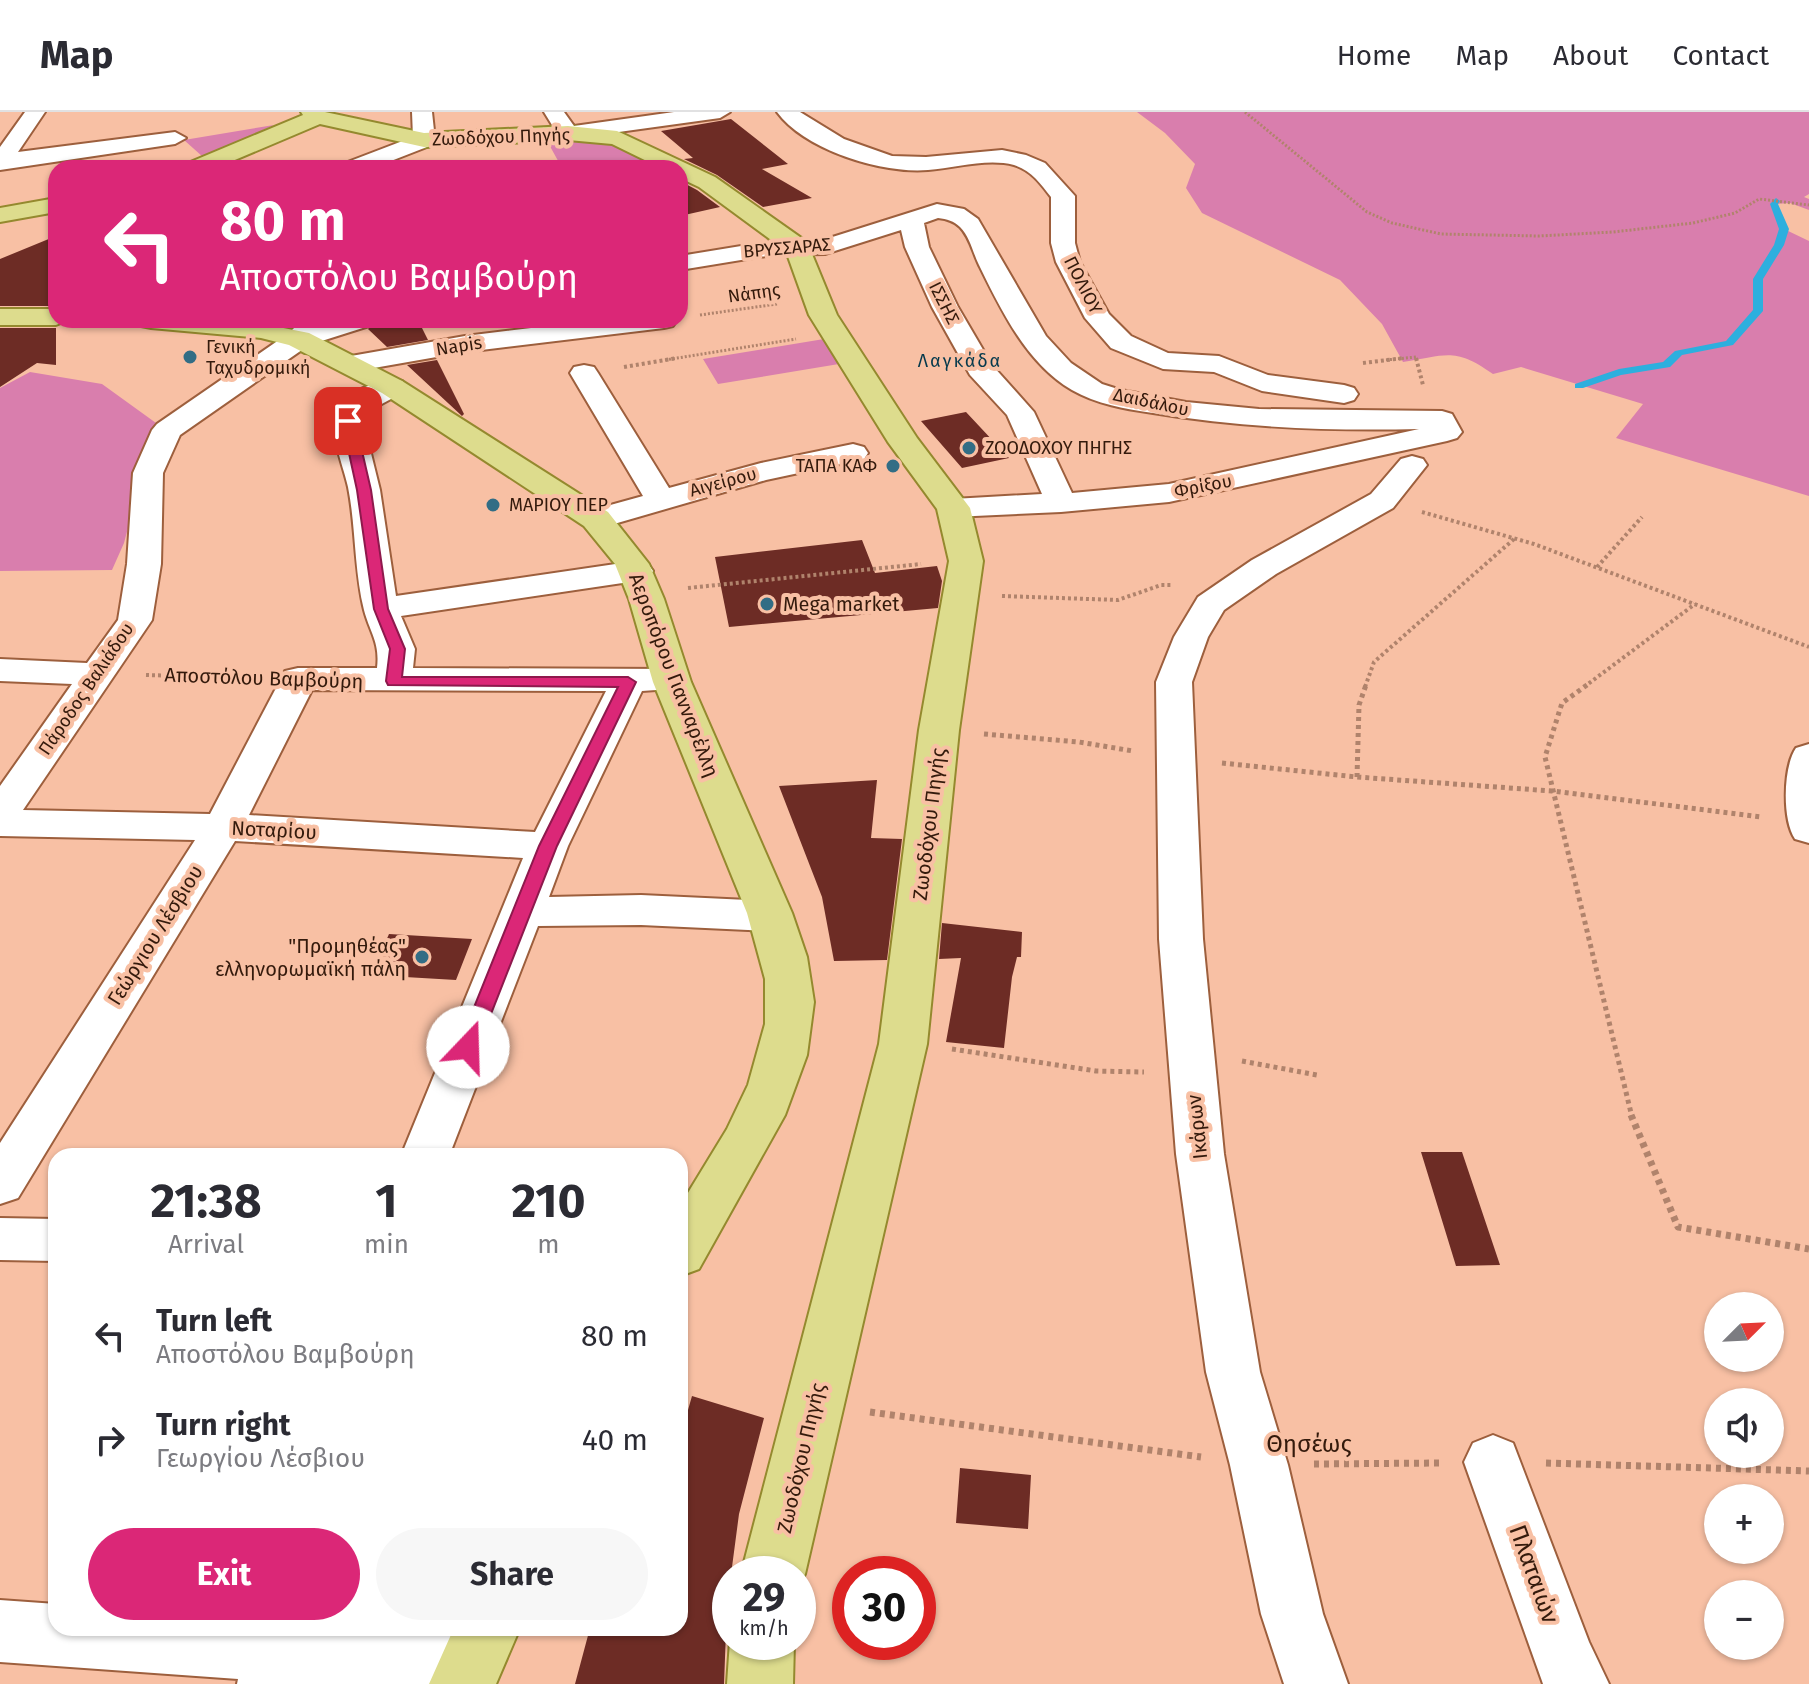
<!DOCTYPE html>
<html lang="en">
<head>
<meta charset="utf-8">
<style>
  :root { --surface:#fff; --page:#f7f7f7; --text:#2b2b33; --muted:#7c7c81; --line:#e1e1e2; --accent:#db2777 }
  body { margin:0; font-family:"Fira Sans",sans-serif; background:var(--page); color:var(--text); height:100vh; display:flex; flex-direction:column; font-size:30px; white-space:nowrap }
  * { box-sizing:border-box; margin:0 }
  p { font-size:26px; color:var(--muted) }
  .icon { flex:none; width:44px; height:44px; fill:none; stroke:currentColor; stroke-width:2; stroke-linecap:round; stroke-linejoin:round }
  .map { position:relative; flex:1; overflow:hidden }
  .side { position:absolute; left:48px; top:1036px; width:640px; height:488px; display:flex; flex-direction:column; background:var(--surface); border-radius:24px; box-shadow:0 2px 6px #0004 }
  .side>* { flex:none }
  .guide { position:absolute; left:48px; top:48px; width:640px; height:168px; border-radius:24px; box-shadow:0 2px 6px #0004; background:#db2777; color:#fff; overflow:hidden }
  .needle { width:52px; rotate:66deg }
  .fabs { position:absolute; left:1704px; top:1180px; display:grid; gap:16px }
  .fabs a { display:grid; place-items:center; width:80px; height:80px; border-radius:50%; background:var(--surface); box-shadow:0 2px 6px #0004; font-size:40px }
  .speed { position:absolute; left:712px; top:1444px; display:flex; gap:16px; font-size:40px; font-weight:700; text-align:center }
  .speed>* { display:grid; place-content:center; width:104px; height:104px; border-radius:50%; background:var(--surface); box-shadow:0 2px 6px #0004; line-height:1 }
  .speed small { font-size:20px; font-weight:400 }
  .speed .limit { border:12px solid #d22; background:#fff; color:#111 }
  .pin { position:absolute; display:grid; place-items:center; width:68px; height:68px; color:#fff; margin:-34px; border-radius:16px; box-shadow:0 4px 12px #0006 }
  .me { position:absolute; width:88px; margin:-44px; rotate:21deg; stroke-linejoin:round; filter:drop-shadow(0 0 6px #0008) }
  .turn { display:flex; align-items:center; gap:28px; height:168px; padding:0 40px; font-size:36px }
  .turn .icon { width:104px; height:104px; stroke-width:2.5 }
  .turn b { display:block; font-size:56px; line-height:68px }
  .eta { display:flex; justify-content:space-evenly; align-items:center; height:136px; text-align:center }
  .eta b { font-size:48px; font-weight:700; line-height:56px }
  .button { display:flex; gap:16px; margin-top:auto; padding:16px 40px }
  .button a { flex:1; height:92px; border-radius:48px; background:var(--accent); color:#fff; font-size:32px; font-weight:700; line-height:92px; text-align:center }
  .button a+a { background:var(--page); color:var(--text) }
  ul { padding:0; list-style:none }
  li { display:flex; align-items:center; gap:24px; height:104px; padding:0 40px }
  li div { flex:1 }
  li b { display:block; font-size:30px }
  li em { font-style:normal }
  header { display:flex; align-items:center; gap:48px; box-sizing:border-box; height:112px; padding:0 40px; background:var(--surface); border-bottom:2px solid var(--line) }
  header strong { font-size:38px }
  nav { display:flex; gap:44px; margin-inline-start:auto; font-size:28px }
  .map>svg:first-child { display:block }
  .green { fill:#d97ead }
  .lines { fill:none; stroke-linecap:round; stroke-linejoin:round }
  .stream { fill:#2dafde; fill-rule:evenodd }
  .building { fill:#6d2c25 }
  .street-casing { stroke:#9d5f3d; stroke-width:4 }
  .primary-casing { stroke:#94892e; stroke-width:4 }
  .path-far3 { stroke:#b0836c; stroke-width:3; stroke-dasharray:2 2; stroke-linecap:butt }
  .path-far2 { stroke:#b0836c; stroke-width:4; stroke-dasharray:3 3; stroke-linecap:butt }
  .path-far1 { stroke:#b0836c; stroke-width:5; stroke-dasharray:4 4; stroke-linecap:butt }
  .path { stroke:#b0836c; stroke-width:7; stroke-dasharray:5 5; stroke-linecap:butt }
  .street { fill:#fff; fill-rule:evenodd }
  .primary { fill:#dddc8d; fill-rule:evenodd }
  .route { fill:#db2777; stroke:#8e194d; stroke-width:2 }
  .poi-dot { fill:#326d85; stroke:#f8c0a4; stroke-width:3 }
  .labels { text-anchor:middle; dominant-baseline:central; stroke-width:8; stroke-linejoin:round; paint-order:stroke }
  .far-street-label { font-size:18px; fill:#341a0c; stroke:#f8c0a4 }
  .far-poi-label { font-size:18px; fill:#341a0c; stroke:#f8c0a4; text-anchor:start }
  .far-neighbourhood-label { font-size:18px; letter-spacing:2px; fill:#05394c; stroke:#f8c0a4 }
  .poi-label { font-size:20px; fill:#341a0c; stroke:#f8c0a4; text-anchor:start }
  .street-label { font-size:20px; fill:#341a0c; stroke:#f8c0a4 }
  .near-street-label { font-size:24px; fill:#341a0c; stroke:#f8c0a4 }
</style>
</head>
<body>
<header>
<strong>Map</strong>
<nav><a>Home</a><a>Map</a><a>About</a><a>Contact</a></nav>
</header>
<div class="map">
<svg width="1809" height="1572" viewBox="0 0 1809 1572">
  <rect width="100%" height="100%" fill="#f8c0a4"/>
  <path class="green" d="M 1137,0 L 1809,0 L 1809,82 L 1804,85 L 1809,87 L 1809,98 L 1790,91 L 1774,92 L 1784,117 L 1809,129 L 1809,384 L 1616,326 L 1643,292 L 1521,255 L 1493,262 C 1455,235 1447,243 1403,250 L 1382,212 L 1340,168 L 1202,101 L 1186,76 L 1195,52 L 1165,21 Z
    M 274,13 L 203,45 L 184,28 Z
    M 564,25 L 613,31 L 672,56 L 562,56 L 546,27 Z
    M 830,226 L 845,251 L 718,272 L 703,247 Z
    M 30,260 L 102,272 L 156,311 L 124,431 L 112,458 L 0,459 L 0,276 Z"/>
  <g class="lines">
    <path class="stream" d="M 1776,86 L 1780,89 L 1778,92 L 1789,117 L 1784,133 L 1763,167 L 1763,199 L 1733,233 L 1682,243 L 1670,255 L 1621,263 L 1583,276 L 1575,276 L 1575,272 L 1619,257 L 1663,250 L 1675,239 L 1726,229 L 1753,198 L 1753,167 L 1774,133 L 1779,117 L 1770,92 Z"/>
  </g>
  <path class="building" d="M 731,7 L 788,52 L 762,57 L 812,86 L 763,95 L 717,63 L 684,47 L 693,46 L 661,19 Z
    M 680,69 L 697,78 L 720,95 L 680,104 Z
    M 56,124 L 56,194 L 0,194 L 0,147 Z
    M 376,208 L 418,208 L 428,228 L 387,235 L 368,217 Z
    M 0,216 L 56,216 L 56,253 L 37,251 L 0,275 Z
    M 437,248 L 464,302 L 462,304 L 407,253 Z
    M 966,300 L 1009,346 L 962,356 L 921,309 Z
    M 862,428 L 875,461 L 937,454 L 942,469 L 938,496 L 729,515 L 715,445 Z
    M 877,668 L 871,726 L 902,727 L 887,848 L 834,849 L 822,785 L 779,674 Z
    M 942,811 L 1022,820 L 1021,845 L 1017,845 L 1012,865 L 1004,936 L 946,930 L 961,846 L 939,847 Z
    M 389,822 L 472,827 L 456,868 L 371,863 Z
    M 1421,1040 L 1462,1040 L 1500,1153 L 1456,1154 Z
    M 692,1284 L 764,1306 L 739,1402 L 727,1493 L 724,1572 L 575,1572 L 590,1516 L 680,1516 L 680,1326 Z
    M 960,1356 L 1031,1363 L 1028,1417 L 956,1411 Z"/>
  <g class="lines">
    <g class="street-casing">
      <path id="street" d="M 25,0 L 45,0 L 18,40 L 175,20 L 186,26 L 175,32 L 0,58 L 0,35 Z
        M 412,0 L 432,0 L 435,28 L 432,33 L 373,56 L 342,56 L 345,51 L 413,25 Z
        M 544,0 L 564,0 L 574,14 L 674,0 L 730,0 L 720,6 L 568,27 L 560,26 Z
        M 777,0 L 800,0 L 844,27 L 892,44 L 926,45 L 1002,38 L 1026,43 L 1045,51 L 1075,84 L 1075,131 L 1080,150 L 1109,202 L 1131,224 L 1168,241 L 1219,244 L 1268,263 L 1344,273 L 1354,276 L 1358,282 L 1354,288 L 1344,291 L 1262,279 L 1214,260 L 1163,257 L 1111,236 L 1085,206 L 1056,150 L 1051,131 L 1051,85 C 1041,72 1031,58 1014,53 C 987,46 955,56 928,58 C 882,62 805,38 777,0 Z
        M 937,92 L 964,97 L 978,107 L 1046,224 L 1071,251 L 1102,272 L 1121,278 L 1186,290 L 1259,297 L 1442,299 L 1452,302 L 1462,320 L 1457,326 L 1447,329 L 1169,390 L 1061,400 L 953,405 L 942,403 L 937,396 L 942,389 L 953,387 L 1042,382 L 1007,303 L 970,263 L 932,195 L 905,135 L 901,118 L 825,142 L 772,143 L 680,158 L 680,144 L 772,129 L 823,128 ZM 938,106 C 947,107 954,109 960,115 C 970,125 973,141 979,153 C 1001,198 1027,252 1072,278 C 1096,292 1126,297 1153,301 C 1242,316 1330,319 1419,317 L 1169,372 L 1072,381 L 1034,300 L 992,253 L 958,195 L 929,135 L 924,111 Z
        M 302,208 L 373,208 L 369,214 L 309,233 L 180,323 L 163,361 L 161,452 L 152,508 L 23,698 L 210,702 L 285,559 L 298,556 L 377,556 C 380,530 370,521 364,498 C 354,458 356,415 348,375 C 344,357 332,326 333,309 C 335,283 381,264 402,269 L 406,275 L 402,281 L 365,301 L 363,309 L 380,378 L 396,484 L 636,449 L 648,452 L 653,459 L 648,466 L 636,469 L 401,504 L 415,537 L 413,556 L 671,557 L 684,560 L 689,568 L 684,576 L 642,579 L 568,734 L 549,785 L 641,783 L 771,789 L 786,794 L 792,804 L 786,814 L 771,819 L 641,813 L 538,814 L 449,1044 L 401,1044 L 523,746 L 235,729 L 18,1086 L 0,1092 L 0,1031 L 195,728 L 0,724 L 0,674 L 72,572 L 0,569 L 0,547 L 87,551 L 118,508 L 127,452 L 133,361 L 152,318 L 157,312 L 289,221 ZM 312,578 L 606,579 L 535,720 L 249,703 Z
        M 598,208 L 677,208 L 673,214 L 664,216 L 465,240 L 351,260 L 341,258 L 337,252 L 341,246 L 351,244 L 465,224 Z
        M 584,253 L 594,255 L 598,261 L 669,376 L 761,351 L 853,332 L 864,335 L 868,341 L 864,347 L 766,368 L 607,414 L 596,417 L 585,414 L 580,407 L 585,400 L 643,384 L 570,261 L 574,255 Z
        M 1412,344 L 1423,347 L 1427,353 L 1393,396 L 1276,462 L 1224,498 L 1208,525 L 1192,570 L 1203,827 L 1224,1042 L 1260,1260 L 1288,1353 L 1323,1502 L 1348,1572 L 1284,1572 L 1261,1502 L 1230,1353 L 1206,1260 L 1176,1042 L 1159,827 L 1156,570 L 1174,525 L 1198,485 L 1252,448 L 1371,382 L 1401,347 Z
        M 1809,632 L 1809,731 L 1795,727 C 1782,708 1783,655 1796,636 Z
        M 0,1106 L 56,1107 L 56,1149 L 0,1148 Z
        M 1493,1323 L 1513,1331 L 1589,1530 L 1609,1572 L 1543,1572 L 1542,1569 L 1464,1350 L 1473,1331 Z
        M 0,1488 L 56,1492 L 56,1516 L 373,1516 L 469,1525 L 491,1534 L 500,1556 L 494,1572 L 237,1572 L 238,1567 L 0,1550 Z"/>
    </g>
    <g class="primary-casing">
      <path id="primary" d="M 301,0 L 325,0 L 424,21 L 568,14 L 617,19 L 715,65 L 807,130 L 837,203 L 917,326 L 970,396 L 983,449 L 959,618 L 927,932 L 805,1462 L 798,1477 L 798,1462 L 741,1462 L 879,932 L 919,618 L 949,449 L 937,397 L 888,330 L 809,203 L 786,139 L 699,75 L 680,66 L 680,56 L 661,56 L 612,32 L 568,28 L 424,35 L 320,12 L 216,56 L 184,56 L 188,51 L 303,3 Z
        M 56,86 L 56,100 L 0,110 L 0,96 Z
        M 0,197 L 56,197 L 56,208 L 68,208 L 56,213 L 0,213 Z
        M 137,208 L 243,208 L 309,221 L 402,269 L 608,400 L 649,452 L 664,487 L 691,570 L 792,801 L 807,845 L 814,890 L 807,943 L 785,1003 L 699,1157 L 680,1164 L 680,1094 L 727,1017 L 748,973 L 765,912 L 765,867 L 747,801 L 653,570 L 629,487 L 615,452 L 584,414 L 382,281 L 289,233 L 261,226 L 151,216 L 141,214 Z
        M 454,1516 L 520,1516 L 496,1572 L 429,1572 Z
        M 730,1529 L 794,1530 L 793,1572 L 727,1572 Z"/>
    </g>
    <path class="path-far3" d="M 1245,0 L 1367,100 L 1392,111 L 1441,122 L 1539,124 L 1613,120 L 1693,111 L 1735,101 L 1759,87 L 1809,93
      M 700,203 L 777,192
      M 665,248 L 796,227
      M 1386,248 L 1416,245 L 1417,248"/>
    <path class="path-far2" d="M 1416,246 L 1423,273
      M 1363,251 L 1404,246
      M 624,255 L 677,246
      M 1422,400 L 1534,432 L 1809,535
      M 1597,455 L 1642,405
      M 688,476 L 921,452
      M 1002,484 L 1118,488 L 1161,473 L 1173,473
      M 146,563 L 252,566
      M 1365,575 L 1374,550 L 1514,427
      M 1584,575 L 1695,492"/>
    <path class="path-far1" d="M 1587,573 L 1562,591 L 1545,645 L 1632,1005
      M 984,622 L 1079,630 L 1133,639
      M 1222,651 L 1357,665 L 1552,679 L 1762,705
      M 1357,665 L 1359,593 L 1366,573
      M 952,937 L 1096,959 L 1144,960
      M 1242,949 L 1317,963"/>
    <path class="path" d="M 1631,1003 L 1678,1115 L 1809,1137
      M 870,1300 L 1201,1345
      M 1546,1351 L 1809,1359
      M 1314,1352 L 1440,1351"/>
    <use href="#street" class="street"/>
    <use href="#primary" class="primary"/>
  </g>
  <path class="route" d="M 348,305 L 355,309 L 371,378 L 388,497 L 405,537 L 402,565 L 628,565 L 636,570 L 557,734 L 478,935 L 475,941 L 461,941 L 458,935 L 539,734 L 618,575 L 388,573 L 386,569 L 390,537 L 374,497 L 357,378 L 342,309 Z"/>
  <g class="poi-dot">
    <circle cx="190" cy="245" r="8"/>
    <circle cx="969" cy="336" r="8"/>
    <circle cx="893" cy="354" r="8"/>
    <circle cx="493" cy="393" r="8"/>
    <circle cx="767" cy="492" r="8"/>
    <circle cx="422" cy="845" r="8"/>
  </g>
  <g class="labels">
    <g class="far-street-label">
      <text transform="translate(501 25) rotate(-2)">Ζωοδόχου Πηγής</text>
      <text transform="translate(787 136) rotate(-5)">ΒΡΥΣΣΑΡΑΣ</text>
      <text transform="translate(1083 173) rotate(63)">ΠΟΛΙΟΥ</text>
      <text transform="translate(754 181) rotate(-8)">Νάπης</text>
      <text transform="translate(944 191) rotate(63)">ΙΣΣΗΣ</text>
      <text transform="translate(459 234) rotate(-9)">Napis</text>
      <text transform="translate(1151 290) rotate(12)">Δαιδάλου</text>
      <text transform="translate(723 370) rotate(-15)">Αιγείρου</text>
      <text transform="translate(1203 374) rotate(-11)">Φρίξου</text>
      <text transform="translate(86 577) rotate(-56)">Πάροδος Βαλιάδου</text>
    </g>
    <g class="far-poi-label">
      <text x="206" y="235">Γενική<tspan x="206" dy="21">Ταχυδρομική</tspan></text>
      <text x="985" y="336">ΖΩΟΔΟΧΟΥ ΠΗΓΗΣ</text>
      <text x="877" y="354" text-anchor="end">ΤΑΠΑ ΚΑΦ</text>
      <text x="509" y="393">ΜΑΡΙΟΥ ΠΕΡ</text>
    </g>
    <g class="far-neighbourhood-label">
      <text x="960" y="249">Λαγκάδα</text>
    </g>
    <g class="poi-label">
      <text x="783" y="492">Mega market</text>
      <text x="406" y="834" text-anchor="end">"Προμηθέας"<tspan x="406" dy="23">ελληνορωμαϊκή πάλη</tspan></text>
    </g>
    <g class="street-label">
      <text transform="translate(674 563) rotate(69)">Αεροπόρου Γιανναρέλλη</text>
      <text transform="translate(264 566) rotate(2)">Αποστόλου Βαμβούρη</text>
      <text transform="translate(929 712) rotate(-83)">Ζωοδόχου Πηγής</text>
      <text transform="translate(274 718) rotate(3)">Νοταρίου</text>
      <text transform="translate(155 823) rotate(-58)">Γεώργιου Λέσβιου</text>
      <text transform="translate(1197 1015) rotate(-96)">Ικάρων</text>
      <text transform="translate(801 1346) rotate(-77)">Ζωοδόχου Πηγής</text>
    </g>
    <g class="near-street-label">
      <text x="1309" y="1332">Θησέως</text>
      <text transform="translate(1534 1462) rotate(70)">Πλαταιών</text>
    </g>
  </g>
</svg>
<div class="fabs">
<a><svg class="needle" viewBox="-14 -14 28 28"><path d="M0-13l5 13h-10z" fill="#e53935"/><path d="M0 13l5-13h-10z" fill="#7c7c81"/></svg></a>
<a><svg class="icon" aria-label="sound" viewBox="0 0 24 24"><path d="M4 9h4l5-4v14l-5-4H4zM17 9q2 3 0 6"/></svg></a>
<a>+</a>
<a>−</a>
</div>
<div class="speed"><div>29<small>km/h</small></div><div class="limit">30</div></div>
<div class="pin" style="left:348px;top:309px;background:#d93025"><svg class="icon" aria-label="arrive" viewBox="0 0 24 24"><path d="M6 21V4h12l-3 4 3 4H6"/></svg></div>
<svg class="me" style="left:468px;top:935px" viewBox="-20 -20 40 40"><circle r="19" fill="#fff"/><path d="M0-13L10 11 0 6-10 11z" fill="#db2777"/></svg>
<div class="guide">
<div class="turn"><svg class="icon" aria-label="left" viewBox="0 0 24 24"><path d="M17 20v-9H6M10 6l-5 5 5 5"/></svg><div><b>80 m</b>Αποστόλου Βαμβούρη</div></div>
</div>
<section class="side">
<div class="eta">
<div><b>21:38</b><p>Arrival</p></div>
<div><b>1</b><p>min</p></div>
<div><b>210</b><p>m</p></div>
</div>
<ul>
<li><svg class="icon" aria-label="left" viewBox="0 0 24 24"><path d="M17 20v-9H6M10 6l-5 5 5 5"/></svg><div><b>Turn left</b><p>Αποστόλου Βαμβούρη</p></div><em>80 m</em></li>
<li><svg class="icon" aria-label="right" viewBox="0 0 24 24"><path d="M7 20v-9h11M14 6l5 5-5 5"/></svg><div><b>Turn right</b><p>Γεωργίου Λέσβιου</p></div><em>40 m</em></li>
</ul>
<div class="button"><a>Exit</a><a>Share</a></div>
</section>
</div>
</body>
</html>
